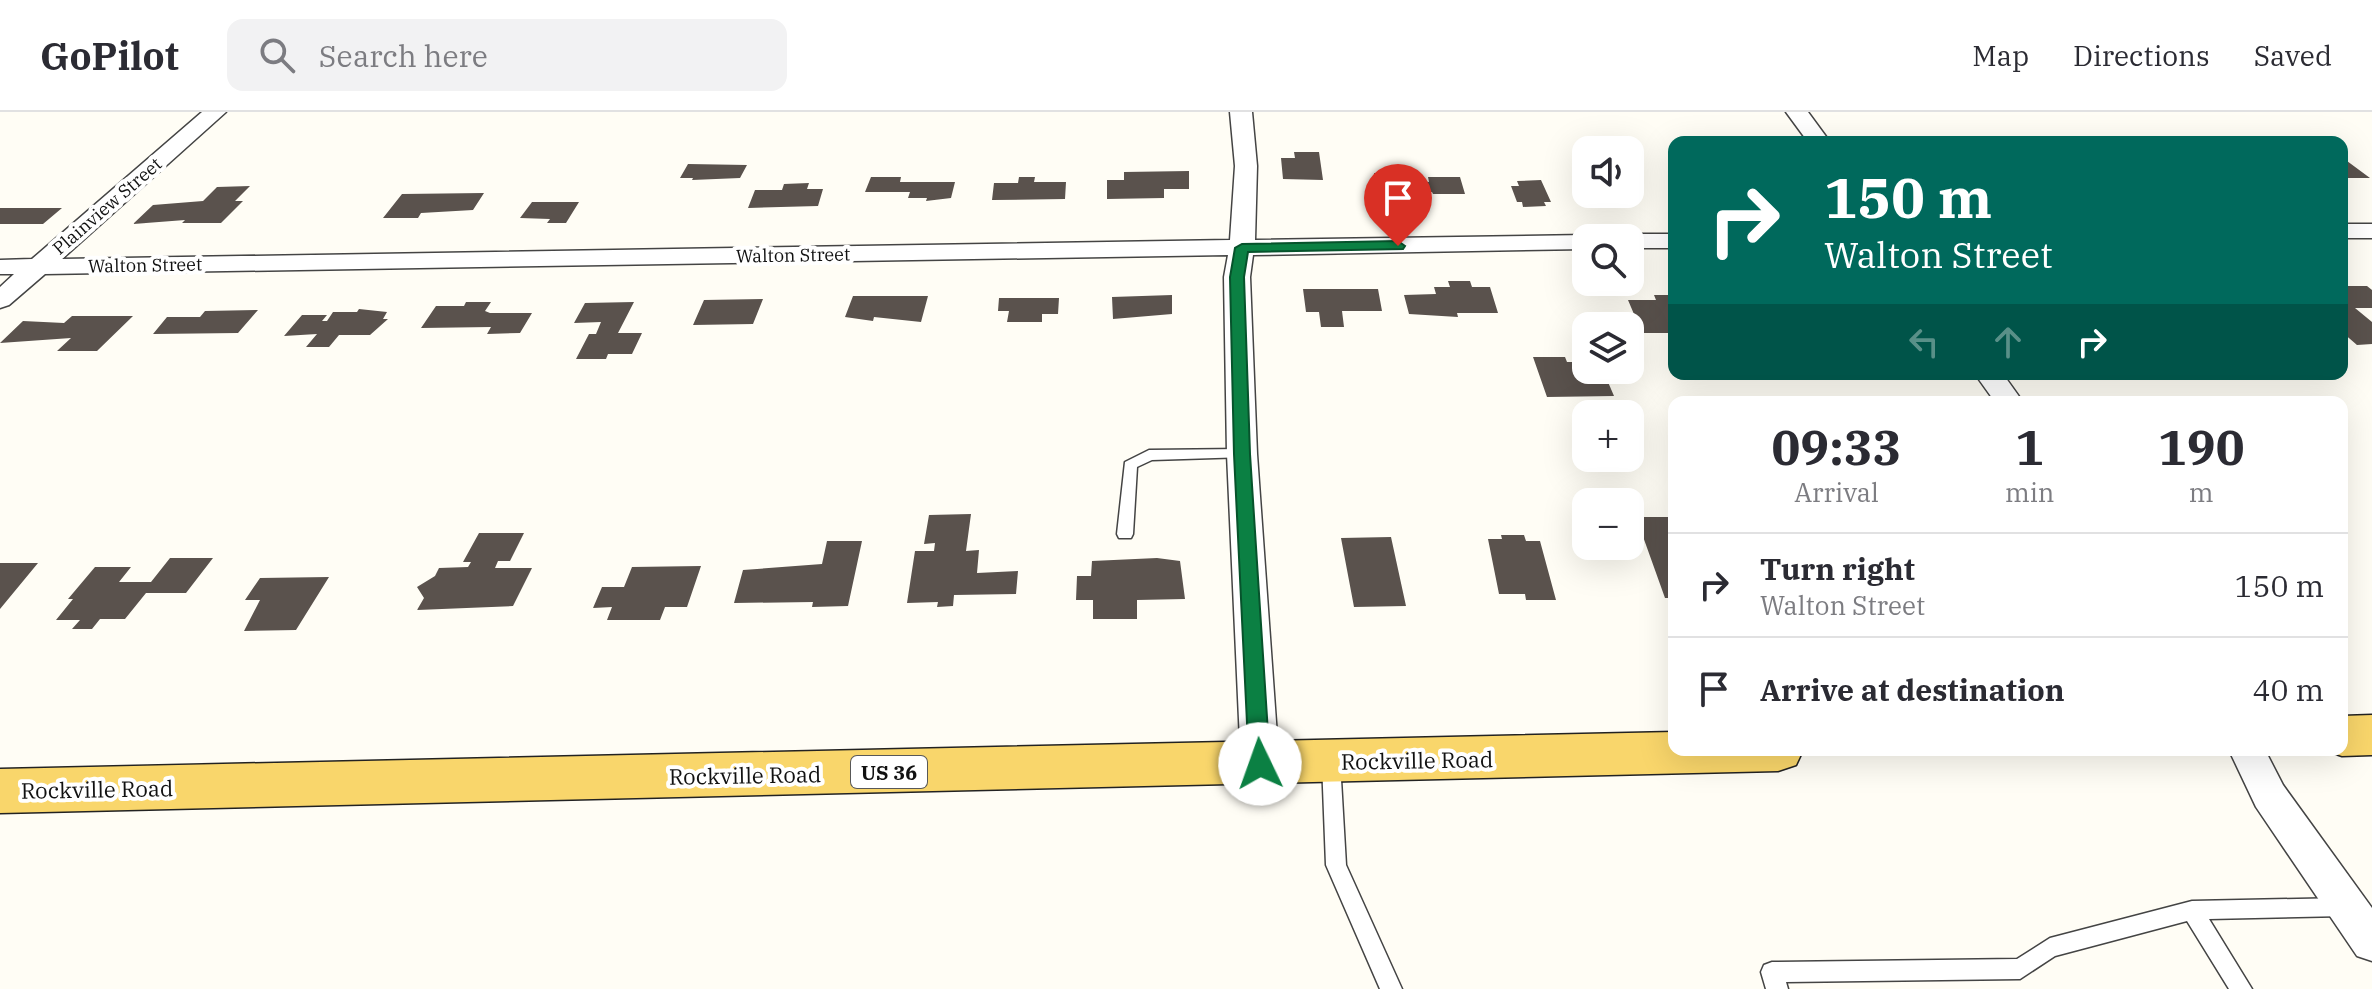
<!DOCTYPE html>
<html lang="en">
<head>
<meta charset="utf-8">
<style>
  :root { --surface:#fff; --page:#f2f2f3; --text:#2b2b33; --muted:#7c7c81; --line:#e1e1e2 }
  body { margin:0; font-family:"IBM Plex Serif",serif; background:var(--page); color:var(--text); height:100vh; display:flex; flex-direction:column; font-size:30px; white-space:nowrap }
  * { box-sizing:border-box; margin:0 }
  p { font-size:26px; color:var(--muted) }
  .icon { flex:none; width:44px; height:44px; fill:none; stroke:currentColor; stroke-width:2; stroke-linecap:round; stroke-linejoin:round }
  .map { position:relative; flex:1; overflow:hidden }
  .side { position:absolute; left:1668px; top:284px; width:680px; height:360px; display:flex; flex-direction:column; background:var(--surface); border-radius:16px; box-shadow:0 8px 32px #0002 }
  .side>* { flex:none }
  .banner { position:absolute; left:1668px; top:24px; width:680px; height:244px; border-radius:16px; box-shadow:0 8px 32px #0002; background:#00695c; color:#fff; overflow:hidden }
  .buttons { position:absolute; left:1572px; top:24px; display:grid; gap:16px }
  .buttons a { display:grid; place-items:center; width:72px; height:72px; border-radius:16px; background:var(--surface); box-shadow:0 8px 32px #0002; font-size:40px }
  .pin { position:absolute; display:grid; place-items:center; width:68px; height:68px; color:#fff; margin:-82px -34px; border-radius:50% 50% 50% 0; rotate:-45deg; box-shadow:0 0 8px #0007 }
  .pin .icon { rotate:45deg }
  .me { position:absolute; width:88px; margin:-44px; rotate:357deg; stroke-linejoin:round; filter:drop-shadow(0 0 6px #0008) }
  .turn { display:flex; align-items:center; gap:28px; height:168px; padding:0 24px; font-size:36px }
  .turn .icon { width:104px; height:104px; stroke-width:2.5 }
  .turn b { display:block; font-size:56px; line-height:68px }
  .lanes { display:flex; align-items:center; height:76px; padding:0 24px; background:#0003; justify-content:center; gap:40px; direction:ltr }
  .lanes .off { opacity:.35 }
  .eta { display:flex; justify-content:space-evenly; align-items:center; height:136px; text-align:center }
  .eta b { font-size:48px; font-weight:800; line-height:56px }
  ul { padding:0; list-style:none }
  li { display:flex; align-items:center; gap:24px; height:104px; padding:0 24px; border-top:2px solid var(--line) }
  li div { flex:1 }
  li b { display:block; font-size:30px }
  li em { font-style:normal }
  header { display:flex; align-items:center; gap:48px; box-sizing:border-box; height:112px; padding:0 40px; background:var(--surface); border-bottom:2px solid var(--line) }
  header strong { font-size:38px }
  nav { display:flex; gap:44px; margin-inline-start:auto; font-size:28px }
  .search { width:560px; height:72px; background:var(--page); display:flex; align-items:center; gap:20px; box-sizing:border-box; padding:0 28px; border-radius:16px; color:var(--muted); font-size:30px }
  .map>svg:first-child { display:block }
  .building { fill:#5a524d }
  .lines { fill:none; stroke-linecap:round; stroke-linejoin:round }
  .service-casing { stroke:#444; stroke-width:3 }
  .minor-casing { stroke:#444; stroke-width:3 }
  .primary-casing { stroke:#222; stroke-width:3 }
  .service { fill:#fff; fill-rule:evenodd }
  .minor { fill:#fff; fill-rule:evenodd }
  .primary { fill:#f9d66b; fill-rule:evenodd }
  .route { fill:#0b8043; stroke:#07532c; stroke-width:2 }
  .labels { text-anchor:middle; dominant-baseline:central; stroke-width:8; stroke-linejoin:round; paint-order:stroke }
  .far-street-label { font-size:18px; fill:#111; stroke:#fff }
  .shield { fill:#fff; stroke:#585858; stroke-width:2 }
  .shield-label { font-size:20px; font-weight:bold; fill:#111 }
  .street-label { font-size:22px; fill:#111; stroke:#fff }
</style>
</head>
<body>
<header>
<strong>GoPilot</strong>
<div class="search"><svg class="icon" aria-label="search" viewBox="0 0 24 24"><circle cx="10" cy="10" r="6"/><path d="M15 15l6 6"/></svg>Search here</div>
<nav><a>Map</a><a>Directions</a><a>Saved</a></nav>
</header>
<div class="map">
<svg width="2372" height="877" viewBox="0 0 2372 877">
  <rect width="100%" height="100%" fill="#fffdf5"/>
  <path class="building" d="M 1294,40 L 1319,40 L 1323,68 L 1283,67 L 1281,46 L 1295,46 Z
    M 2342,49 L 2347,49 L 2370,66 L 2342,66 Z
    M 688,52 L 747,53 L 740,66 L 692,68 L 693,66 L 680,66 Z
    M 1189,59 L 1189,77 L 1164,77 L 1164,86 L 1107,87 L 1107,68 L 1124,68 L 1124,60 Z
    M 1374,61 L 1419,62 L 1421,69 L 1429,70 L 1428,65 L 1460,65 L 1465,82 L 1433,82 L 1432,80 L 1378,81 Z
    M 871,65 L 901,65 L 900,70 L 955,70 L 951,86 L 926,89 L 927,86 L 908,86 L 910,80 L 865,80 Z
    M 1019,65 L 1035,65 L 1034,70 L 1066,70 L 1065,87 L 992,88 L 994,71 L 1018,71 Z
    M 1541,68 L 1551,90 L 1544,90 L 1546,94 L 1523,95 L 1522,90 L 1517,90 L 1511,74 L 1519,74 L 1517,69 Z
    M 809,71 L 807,77 L 823,77 L 818,94 L 748,96 L 755,78 L 782,78 L 784,72 Z
    M 250,74 L 235,89 L 243,89 L 221,111 L 182,111 L 185,108 L 133,112 L 153,93 L 203,89 L 217,75 Z
    M 484,81 L 473,98 L 421,101 L 418,106 L 383,106 L 402,82 Z
    M 532,90 L 579,90 L 566,111 L 547,111 L 550,107 L 520,106 Z
    M 0,96 L 62,96 L 43,112 L 0,112 Z
    M 1448,169 L 1470,169 L 1472,175 L 1490,175 L 1498,201 L 1457,201 L 1458,205 L 1409,202 L 1404,183 L 1436,182 L 1434,175 L 1450,175 Z
    M 2342,174 L 2367,174 L 2372,178 L 2372,196 L 2355,196 L 2372,210 L 2372,232 L 2357,233 L 2342,220 Z
    M 1303,177 L 1378,177 L 1382,199 L 1342,199 L 1344,215 L 1321,215 L 1319,200 L 1306,200 Z
    M 1172,183 L 1172,202 L 1113,207 L 1112,185 Z
    M 1654,183 L 1674,183 L 1674,221 L 1642,221 L 1628,188 L 1656,188 Z
    M 853,184 L 928,184 L 921,210 L 874,205 L 873,209 L 845,205 Z
    M 999,186 L 1059,186 L 1058,202 L 1042,202 L 1042,210 L 1007,210 L 1009,199 L 998,199 Z
    M 763,187 L 753,212 L 693,213 L 704,188 Z
    M 466,190 L 491,190 L 485,199 L 490,201 L 532,201 L 520,221 L 487,222 L 491,215 L 421,216 L 436,194 L 464,194 Z
    M 634,190 L 618,221 L 642,221 L 632,242 L 608,242 L 606,247 L 576,247 L 589,222 L 596,222 L 601,210 L 574,211 L 585,191 Z
    M 359,197 L 387,200 L 383,207 L 388,207 L 370,223 L 339,223 L 329,235 L 306,235 L 317,222 L 284,224 L 302,203 L 327,203 L 322,209 L 327,209 L 333,200 L 357,200 Z
    M 258,198 L 238,221 L 153,222 L 167,205 L 200,205 L 205,199 Z
    M 72,204 L 133,204 L 97,239 L 57,239 L 71,226 L 0,231 L 23,209 L 64,211 Z
    M 1533,245 L 1565,245 L 1567,250 L 1577,250 L 1583,264 L 1605,263 L 1614,284 L 1547,285 Z
    M 971,402 L 966,439 L 979,438 L 977,461 L 1018,459 L 1016,482 L 954,483 L 953,494 L 937,495 L 938,490 L 907,491 L 915,439 L 934,439 L 935,431 L 924,432 L 929,403 Z
    M 1636,405 L 1674,405 L 1674,486 L 1665,486 Z
    M 479,421 L 524,421 L 510,449 L 498,449 L 495,456 L 532,456 L 513,494 L 417,498 L 424,486 L 417,475 L 435,464 L 439,456 L 468,455 L 471,450 L 463,450 Z
    M 1501,423 L 1524,423 L 1526,429 L 1540,429 L 1556,488 L 1526,488 L 1525,482 L 1499,482 L 1488,427 L 1502,427 Z
    M 1391,425 L 1406,494 L 1354,495 L 1341,426 Z
    M 827,429 L 862,429 L 848,494 L 812,495 L 813,490 L 734,491 L 743,458 L 822,452 Z
    M 170,446 L 213,446 L 186,481 L 146,481 L 125,507 L 100,507 L 92,517 L 72,517 L 80,508 L 56,508 L 73,487 L 68,487 L 95,455 L 131,455 L 119,470 L 151,470 Z
    M 1157,446 L 1180,449 L 1185,487 L 1137,488 L 1137,507 L 1093,507 L 1093,488 L 1076,488 L 1077,464 L 1091,464 L 1092,449 Z
    M 0,451 L 38,451 L 0,497 Z
    M 701,454 L 687,495 L 665,495 L 660,508 L 607,508 L 612,495 L 593,496 L 602,475 L 624,475 L 632,455 Z
    M 329,465 L 296,518 L 244,519 L 260,488 L 245,488 L 260,466 Z"/>
  <g class="lines">
    <g class="service-casing">
      <path id="service" d="M 1242,337 L 1247,339 L 1249,342 L 1247,345 L 1152,348 L 1137,355 L 1133,422 L 1131,426 L 1119,426 L 1117,422 L 1125,350 L 1149,338 Z
        M 1331,642 L 1338,645 L 1340,650 L 1346,753 L 1402,877 L 1380,877 L 1326,753 L 1322,650 L 1324,645 Z
        M 2345,786 L 2352,788 L 2355,795 L 2352,802 L 2345,804 L 2209,807 L 2252,877 L 2229,877 L 2187,809 L 2055,844 L 2020,867 L 1786,870 L 1788,877 L 1766,877 L 1761,860 L 1764,853 L 1772,850 L 2017,847 L 2050,826 L 2192,789 Z"/>
    </g>
    <g class="minor-casing">
      <path id="minor" d="M 202,0 L 226,0 L 62,147 L 1230,128 L 1235,54 L 1230,0 L 1252,0 L 1257,54 L 1255,128 L 1586,123 L 1595,126 L 1586,126 L 1586,137 L 1253,143 L 1250,165 L 1257,342 L 1279,652 L 1273,663 L 1260,667 L 1247,663 L 1241,652 L 1227,342 L 1224,165 L 1228,143 L 45,162 L 9,193 L 0,196 L 0,175 L 14,162 L 0,162 L 0,148 L 32,147 Z
        M 1786,0 L 1808,0 L 1830,30 L 1808,30 Z
        M 2342,112 L 2372,112 L 2372,126 L 2342,126 Z
        M 1630,122 L 1674,122 L 1674,136 L 1630,136 L 1630,126 L 1620,126 Z
        M 1975,262 L 2003,262 L 2023,290 L 1995,290 Z
        M 2229,638 L 2265,638 L 2283,673 L 2372,796 L 2372,849 L 2357,844 L 2256,695 Z"/>
    </g>
    <g class="primary-casing">
      <path id="primary" d="M 2372,603 L 2372,643 L 2342,644 L 2324,638 L 2342,638 L 2342,604 Z
        M 1674,620 L 1674,638 L 1803,638 L 1796,653 L 1778,659 L 0,701 L 0,657 Z"/>
    </g>
    <use href="#service" class="service"/>
    <use href="#minor" class="minor"/>
    <use href="#primary" class="primary"/>
  </g>
  <path class="route" d="M 1398,129 L 1405,134 L 1403,137 L 1248,140 L 1244,165 L 1250,342 L 1270,652 L 1267,658 L 1260,661 L 1252,658 L 1249,652 L 1234,342 L 1230,165 L 1235,136 L 1242,132 Z"/>
  <g class="labels">
    <g class="far-street-label">
      <text transform="translate(107 94) rotate(-41)">Plainview Street</text>
      <text transform="translate(793 143) rotate(-1)">Walton Street</text>
      <text transform="translate(145 153) rotate(-1)">Walton Street</text>
    </g>
    <rect class="shield" x="851" y="644" width="76" height="32" rx="6"/>
    <g class="shield-label">
      <text x="889" y="660">US 36</text>
    </g>
    <g class="street-label">
      <text transform="translate(1417 648) rotate(-1)">Rockville Road</text>
      <text transform="translate(745 663) rotate(-1)">Rockville Road</text>
      <text transform="translate(97 677) rotate(-1)">Rockville Road</text>
    </g>
  </g>
</svg>
<div class="buttons">
<a><svg class="icon" aria-label="sound" viewBox="0 0 24 24"><path d="M4 9h4l5-4v14l-5-4H4zM17 9q2 3 0 6"/></svg></a>
<a><svg class="icon" aria-label="search" viewBox="0 0 24 24"><circle cx="10" cy="10" r="6"/><path d="M15 15l6 6"/></svg></a>
<a><svg class="icon" aria-label="layers" viewBox="0 0 24 24"><path d="M12 4l9 5-9 5-9-5zM3 14l9 5 9-5"/></svg></a>
<a>+</a>
<a>−</a>
</div>
<div class="pin" style="left:1398px;top:134px;background:#d93025"><svg class="icon" aria-label="arrive" viewBox="0 0 24 24"><path d="M6 21V4h12l-3 4 3 4H6"/></svg></div>
<svg class="me" style="left:1260px;top:652px" viewBox="-20 -20 40 40"><circle r="19" fill="#fff"/><path d="M0-13L10 11 0 6-10 11z" fill="#0b8043"/></svg>
<div class="banner">
<div class="turn"><svg class="icon" aria-label="right" viewBox="0 0 24 24"><path d="M7 20v-9h11M14 6l5 5-5 5"/></svg><div><b>150 m</b>Walton Street</div></div>
<div class="lanes"><svg class="icon off" aria-label="left" viewBox="0 0 24 24"><path d="M17 20v-9H6M10 6l-5 5 5 5"/></svg><svg class="icon off" aria-label="ahead" viewBox="0 0 24 24"><path d="M12 20V5M6 11l6-6 6 6"/></svg><svg class="icon" aria-label="right" viewBox="0 0 24 24"><path d="M7 20v-9h11M14 6l5 5-5 5"/></svg></div>
</div>
<section class="side">
<div class="eta">
<div><b>09:33</b><p>Arrival</p></div>
<div><b>1</b><p>min</p></div>
<div><b>190</b><p>m</p></div>
</div>
<ul>
<li><svg class="icon" aria-label="right" viewBox="0 0 24 24"><path d="M7 20v-9h11M14 6l5 5-5 5"/></svg><div><b>Turn right</b><p>Walton Street</p></div><em>150 m</em></li>
<li><svg class="icon" aria-label="arrive" viewBox="0 0 24 24"><path d="M6 21V4h12l-3 4 3 4H6"/></svg><div><b>Arrive at destination</b></div><em>40 m</em></li>
</ul>
</section>
</div>
</body>
</html>
